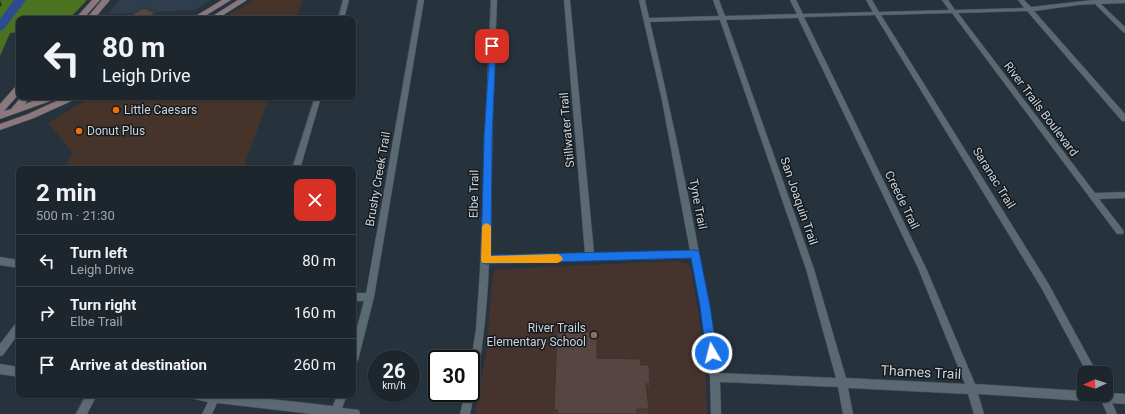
<!DOCTYPE html>
<html lang="en">
<head>
<meta charset="utf-8">
<style>
  :root { --surface:#1d262d; --page:#252e35; --text:#f1f3f6; --muted:#a0a5aa; --line:#3b4349 }
  body { margin:0; font-family:Roboto,sans-serif; background:var(--page); color:var(--text); height:100vh; display:flex; flex-direction:column; font-size:15px; white-space:nowrap }
  * { box-sizing:border-box; margin:0 }
  p { font-size:13px; color:var(--muted) }
  .icon { flex:none; width:22px; height:22px; fill:none; stroke:currentColor; stroke-width:2; stroke-linecap:round; stroke-linejoin:round }
  .map { position:relative; flex:1; overflow:hidden }
  .sheet { position:absolute; left:16px; top:166px; width:340px; height:232px; display:flex; flex-direction:column; background:var(--surface); border-radius:8px; box-shadow:0 1px 3px #0004,0 0 0 1px var(--line) }
  .sheet>* { flex:none }
  .guide { position:absolute; left:16px; top:16px; width:340px; height:84px; border-radius:8px; box-shadow:0 1px 3px #0004,0 0 0 1px var(--line); background:#1d262d; color:var(--text); overflow:hidden }
  .needle { width:26px; rotate:267deg }
  .fabs { position:absolute; left:1077px; top:366px; display:grid; gap:8px }
  .fabs a { display:grid; place-items:center; width:36px; height:36px; border-radius:8px; background:var(--surface); box-shadow:0 1px 3px #0004,0 0 0 1px var(--line); font-size:20px }
  .speed { position:absolute; left:368px; top:350px; display:flex; gap:8px; font-size:20px; font-weight:700; text-align:center }
  .speed>* { display:grid; place-content:center; width:52px; height:52px; border-radius:50%; background:var(--surface); box-shadow:0 1px 3px #0004,0 0 0 1px var(--line); line-height:1 }
  .speed small { font-size:10px; font-weight:400 }
  .speed .limit { border:2px solid #111; border-radius:6px; background:#fff; color:#111 }
  .pin { position:absolute; display:grid; place-items:center; width:34px; height:34px; color:#fff; margin:-17px; border-radius:8px; box-shadow:0 2px 6px #0006 }
  .me { position:absolute; width:44px; margin:-22px; rotate:352deg; stroke-linejoin:round; filter:drop-shadow(0 0 3px #0008) }
  .turn { display:flex; align-items:center; gap:14px; height:84px; padding:0 20px; font-size:18px }
  .turn .icon { width:52px; height:52px; stroke-width:2.5 }
  .turn b { display:block; font-size:28px; line-height:34px }
  .round { display:grid; place-items:center; flex:none; width:42px; height:42px; border-radius:8px; background:var(--page) }
  .summary { display:flex; align-items:center; justify-content:space-between; height:68px; padding:0 20px }
  h1 { font-size:24px; font-weight:700; line-height:30px }
  ul { padding:0; list-style:none }
  li { display:flex; align-items:center; gap:12px; height:52px; padding:0 20px; border-top:1px solid var(--line) }
  li div { flex:1 }
  li b { display:block; font-size:15px }
  li em { font-style:normal }
  .map>svg:first-child { display:block }
  .commercial { fill:#46342b }
  .built { fill:#2e3e4c }
  .education { fill:#47332e }
  .forest { fill:#4b731f }
  .lines { fill:none; stroke-linecap:round; stroke-linejoin:round }
  .river { fill:#2c4b92; fill-rule:evenodd }
  .minor-casing { stroke:#444e56; stroke-width:1 }
  .secondary-casing { stroke:#444e56; stroke-width:1 }
  .minor { fill:#5b6973; fill-rule:evenodd }
  .secondary { fill:#8b787c; fill-rule:evenodd }
  .wall { fill:#4a3b3a }
  .shaded-wall { fill:#3c302f }
  .building { fill:#564543; stroke:#3c302f }
  .route { fill:#1a73e8; stroke:#114b97 }
  .slow { fill:#f59e0b }
  .food-dot { fill:#e8710a; stroke:#141a1e; stroke-width:1.5 }
  .education-dot { fill:#8d6e63; stroke:#141a1e; stroke-width:1.5 }
  .labels { text-anchor:middle; dominant-baseline:central; stroke-width:3; stroke-linejoin:round; paint-order:stroke }
  .street-label { font-size:12px; fill:#ccd3d9; stroke:#141a1e }
  .poi-label { font-size:12px; fill:#ccd3d9; stroke:#141a1e; text-anchor:start }
  .near-street-label { font-size:14px; fill:#ccd3d9; stroke:#141a1e }
</style>
</head>
<body>
<div class="map">
<svg width="1125" height="414" viewBox="0 0 1125 414">
  <rect width="100%" height="100%" fill="#27333c"/>
  <path class="commercial" d="M 253,0 L 303,0 L 296,19 L 223,19 Z
    M 91,97 L 269,97 L 243,169 L 63,169 L 73,153 L 48,123 Z"/>
  <path class="built" d="M 119,0 L 211,0 L 195,10 L 108,14 Z"/>
  <path class="education" d="M 679,261 L 688,264 L 691,270 L 699,317 L 706,378 L 707,414 L 475,414 L 486,354 L 493,272 L 500,269 Z"/>
  <path class="forest" d="M 0,0 L 87,0 L 69,19 L 19,19 L 19,32 L 10,33 L 0,56 L 0,7 L 2,5 Z"/>
  <g class="lines">
    <path class="river" d="M 14,0 L 26,0 L 4,29 L 0,31 L 0,19 Z"/>
    <g class="minor-casing">
      <path id="minor" d="M 343,0 L 349,0 L 344,19 L 338,19 Z
        M 418,0 L 424,0 L 374,297 L 358,360 L 356,363 L 353,365 L 353,343 L 364,301 L 353,301 L 353,293 L 366,293 Z
        M 491,0 L 497,0 L 493,112 L 490,256 L 585,254 L 564,0 L 570,0 L 594,253 L 690,251 L 662,100 L 639,0 L 645,0 L 649,18 L 719,16 L 713,0 L 719,0 L 725,16 L 797,14 L 790,0 L 796,0 L 803,14 L 873,12 L 866,0 L 872,0 L 879,12 L 949,10 L 942,0 L 948,0 L 955,10 L 1024,8 L 1018,0 L 1024,0 L 1031,7 L 1093,0 L 1125,0 L 1125,3 L 1101,4 L 1125,27 L 1125,33 L 1123,32 L 1095,4 L 1078,5 L 1034,11 L 1125,114 L 1125,121 L 1122,121 L 1027,11 L 958,13 L 1095,193 L 1125,192 L 1125,198 L 1099,199 L 1123,230 L 1124,232 L 1123,234 L 1117,234 L 952,13 L 881,15 L 1048,283 L 1097,373 L 1087,373 L 1042,289 L 875,15 L 804,17 L 926,268 L 975,384 L 1084,391 L 1084,395 L 1106,395 L 1106,391 L 1108,393 L 1125,394 L 1125,404 L 1112,403 L 1117,414 L 1107,414 L 1102,402 L 978,394 L 984,414 L 974,414 L 968,394 L 848,388 L 853,414 L 843,414 L 838,387 L 720,382 L 721,414 L 711,414 L 710,377 L 701,305 L 692,258 L 489,263 C 487,314 481,365 470,414 L 460,414 L 465,393 L 471,393 L 471,361 L 476,329 L 480,269 L 486,112 ZM 798,18 L 918,268 L 965,384 L 846,378 L 814,269 L 726,20 ZM 720,20 L 806,269 L 836,378 L 719,373 C 702,255 677,138 650,22 Z
        M 315,97 L 321,97 L 300,169 L 292,169 Z
        M 0,257 L 19,260 L 19,268 L 0,265 Z
        M 19,322 L 19,333 L 3,355 L 0,356 L 0,344 L 16,323 Z
        M 0,364 L 19,367 L 19,377 L 0,374 Z
        M 86,395 L 97,395 L 87,414 L 76,414 Z
        M 188,395 L 235,395 L 333,406 L 337,395 L 347,395 L 342,408 L 359,410 L 360,414 L 312,414 L 217,403 L 212,414 L 202,414 L 208,402 L 189,398 Z"/>
    </g>
    <g class="secondary-casing">
      <path id="secondary" d="M 92,0 L 100,0 L 83,19 L 75,19 Z
        M 102,0 L 110,0 L 94,19 L 86,19 Z
        M 222,0 L 231,0 L 200,19 L 191,19 Z
        M 238,0 L 247,0 L 217,19 L 208,19 Z
        M 19,85 L 19,94 L 4,111 L 11,109 L 21,97 L 30,97 L 25,104 L 44,97 L 57,97 L 56,99 L 0,119 L 0,104 L 16,86 Z
        M 65,97 L 77,97 L 76,99 L 34,118 L 0,130 L 0,124 L 28,114 Z"/>
    </g>
    <use href="#minor" class="minor"/>
    <use href="#secondary" class="secondary"/>
  </g>
  <path class="wall" d="M 597,358 L 641,365 L 650,383 L 649,389 L 647,389 L 649,409 L 647,414 L 554,414 L 554,410 Z"/>
  <path class="shaded-wall" d="M 155,13 L 158,19 L 145,19 Z"/>
  <path class="building" d="M 144,8 L 155,13 L 145,19 L 124,19 Z
    M 557,331 L 597,332 L 597,358 L 640,359 L 641,365 L 649,365 L 650,383 L 646,384 L 649,409 L 637,409 L 637,414 L 557,414 L 557,410 L 554,410 Z"/>
  <path class="route" d="M 490,44 L 492,44 L 496,46 L 492,137 L 491,255 L 695,250 L 699,251 L 710,306 L 717,353 L 716,357 L 712,358 L 708,357 L 706,353 L 700,306 L 691,258 L 486,264 L 482,263 L 481,260 L 484,137 Z"/>
  <path class="slow" d="M 486,223 L 490,225 L 491,227 L 491,256 L 558,254 L 561,256 L 563,259 L 561,261 L 558,263 L 482,263 L 481,260 L 482,227 L 483,225 Z"/>
  <g class="food-dot">
    <circle cx="116" cy="110" r="4"/>
    <circle cx="79" cy="131" r="4"/>
  </g>
  <circle class="education-dot" cx="594" cy="335" r="4"/>
  <g class="labels">
    <g class="street-label">
      <text transform="translate(1041 109) rotate(53)">River Trails Boulevard</text>
      <text transform="translate(567 130) rotate(-95)">Stillwater Trail</text>
      <text transform="translate(994 178) rotate(58)">Saranac Trail</text>
      <text transform="translate(378 179) rotate(-80)">Brushy Creek Trail</text>
      <text transform="translate(474 194) rotate(-89)">Elbe Trail</text>
      <text transform="translate(902 200) rotate(64)">Creede Trail</text>
      <text transform="translate(799 201) rotate(71)">San Joaquin Trail</text>
      <text transform="translate(698 204) rotate(79)">Tyne Trail</text>
    </g>
    <g class="poi-label">
      <text x="124" y="110">Little Caesars</text>
      <text x="87" y="131">Donut Plus</text>
      <text x="586" y="328" text-anchor="end">River Trails<tspan x="586" dy="14">Elementary School</tspan></text>
    </g>
    <g class="near-street-label">
      <text transform="translate(921 372) rotate(3)">Thames Trail</text>
    </g>
  </g>
</svg>
<div class="fabs">
<a><svg class="needle" viewBox="-14 -14 28 28"><path d="M0-13l5 13h-10z" fill="#e53935"/><path d="M0 13l5-13h-10z" fill="#a0a5aa"/></svg></a>
</div>
<div class="speed"><div>26<small>km/h</small></div><div class="limit">30</div></div>
<div class="pin" style="left:492px;top:46px;background:#d93025"><svg class="icon" aria-label="arrive" viewBox="0 0 24 24"><path d="M6 21V4h12l-3 4 3 4H6"/></svg></div>
<svg class="me" style="left:712px;top:353px" viewBox="-20 -20 40 40"><circle r="17" fill="#1a73e8" stroke="#fff" stroke-width="3"/><path d="M0-11L8 9 0 5-8 9z" fill="#fff"/></svg>
<div class="guide">
<div class="turn"><svg class="icon" aria-label="left" viewBox="0 0 24 24"><path d="M17 20v-9H6M10 6l-5 5 5 5"/></svg><div><b>80 m</b>Leigh Drive</div></div>
</div>
<section class="sheet">
<div class="summary"><div><h1>2 min</h1><p>500 m · 21:30</p></div><a class="round" style="background:#d93025;color:#fff"><svg class="icon" aria-label="close" viewBox="0 0 24 24"><path d="M6 6l12 12M18 6L6 18"/></svg></a></div>
<ul>
<li><svg class="icon" aria-label="left" viewBox="0 0 24 24"><path d="M17 20v-9H6M10 6l-5 5 5 5"/></svg><div><b>Turn left</b><p>Leigh Drive</p></div><em>80 m</em></li>
<li><svg class="icon" aria-label="right" viewBox="0 0 24 24"><path d="M7 20v-9h11M14 6l5 5-5 5"/></svg><div><b>Turn right</b><p>Elbe Trail</p></div><em>160 m</em></li>
<li><svg class="icon" aria-label="arrive" viewBox="0 0 24 24"><path d="M6 21V4h12l-3 4 3 4H6"/></svg><div><b>Arrive at destination</b></div><em>260 m</em></li>
</ul>
</section>
</div>
</body>
</html>
